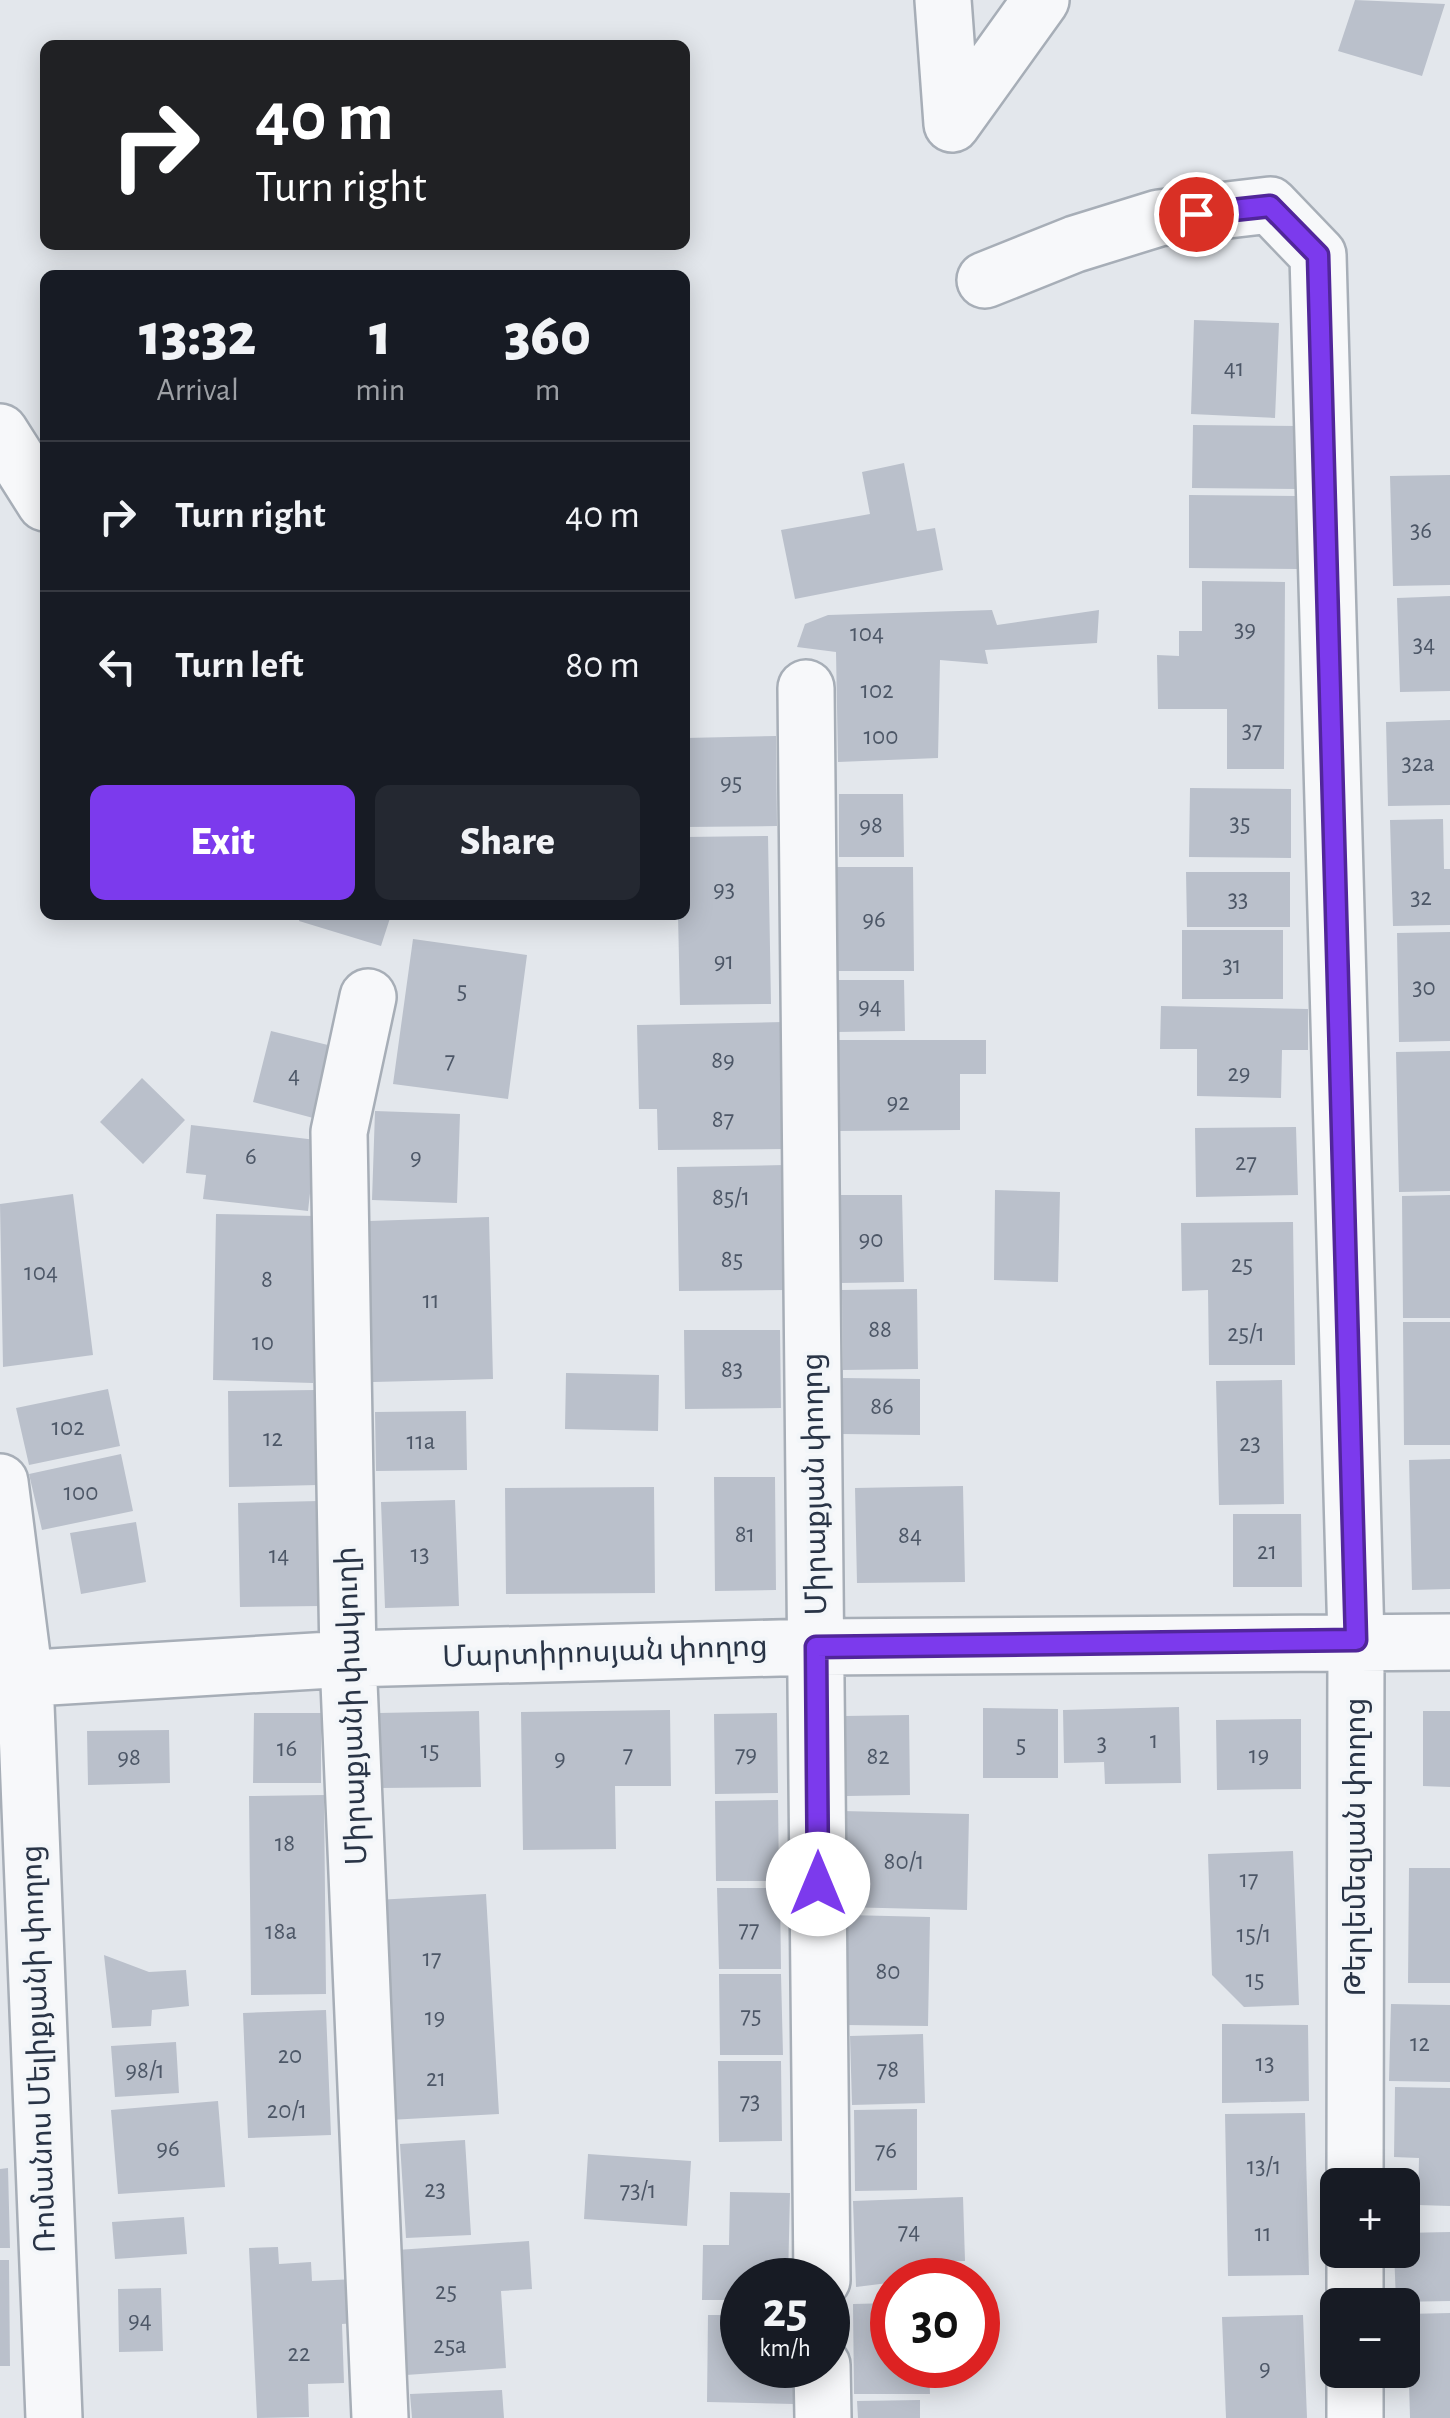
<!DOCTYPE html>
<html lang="en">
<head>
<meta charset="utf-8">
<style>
  :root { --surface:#171b24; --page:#242831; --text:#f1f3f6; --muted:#9ea1a6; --line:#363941; --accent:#7c3aed }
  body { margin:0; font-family:"Alegreya Sans","Noto Sans Armenian",sans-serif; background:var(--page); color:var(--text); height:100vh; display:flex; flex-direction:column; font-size:38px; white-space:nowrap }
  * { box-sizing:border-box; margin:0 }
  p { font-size:32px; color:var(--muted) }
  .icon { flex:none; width:55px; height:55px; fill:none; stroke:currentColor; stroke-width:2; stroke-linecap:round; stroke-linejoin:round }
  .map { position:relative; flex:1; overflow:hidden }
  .details { position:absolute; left:40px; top:270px; width:650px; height:650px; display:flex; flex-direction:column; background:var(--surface); border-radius:15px; box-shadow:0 5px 25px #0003 }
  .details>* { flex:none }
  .hud { position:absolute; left:40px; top:40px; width:650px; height:210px; border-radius:15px; box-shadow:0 5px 25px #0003; background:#202124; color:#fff; overflow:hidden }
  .fabs { position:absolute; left:1320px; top:2168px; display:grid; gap:20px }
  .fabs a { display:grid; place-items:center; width:100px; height:100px; border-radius:15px; background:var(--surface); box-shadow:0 5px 25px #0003; font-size:50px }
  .speed { position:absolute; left:720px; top:2258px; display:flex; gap:20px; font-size:50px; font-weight:700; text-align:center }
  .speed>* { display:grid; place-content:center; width:130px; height:130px; border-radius:50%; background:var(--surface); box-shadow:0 5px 25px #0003; line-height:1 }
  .speed small { font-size:25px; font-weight:400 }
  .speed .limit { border:15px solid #d22; background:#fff; color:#111 }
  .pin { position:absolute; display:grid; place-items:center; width:85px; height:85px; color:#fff; margin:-42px; border:5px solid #fff; border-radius:50%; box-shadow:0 2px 10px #0007 }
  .me { position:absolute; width:110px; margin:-55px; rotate:0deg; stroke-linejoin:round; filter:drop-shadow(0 0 8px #0008) }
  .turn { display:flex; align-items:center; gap:35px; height:210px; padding:0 50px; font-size:45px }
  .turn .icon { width:130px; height:130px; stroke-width:2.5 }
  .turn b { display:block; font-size:70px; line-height:85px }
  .eta { display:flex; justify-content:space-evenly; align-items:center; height:170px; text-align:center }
  .eta b { font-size:60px; font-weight:800; line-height:70px }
  .primary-button { display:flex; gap:20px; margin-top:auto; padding:20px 50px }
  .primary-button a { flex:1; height:115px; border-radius:15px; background:var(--accent); color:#fff; font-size:40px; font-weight:800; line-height:115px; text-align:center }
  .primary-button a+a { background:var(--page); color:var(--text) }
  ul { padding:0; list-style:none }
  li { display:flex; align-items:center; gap:30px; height:150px; padding:0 50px; border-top:2px solid var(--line) }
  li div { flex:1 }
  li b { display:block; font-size:38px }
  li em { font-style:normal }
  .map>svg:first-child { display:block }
  .building { fill:#bac0cb }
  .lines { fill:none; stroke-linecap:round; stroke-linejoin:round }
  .minor-casing { stroke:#a7aeb7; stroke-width:60 }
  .minor { stroke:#f7f8fa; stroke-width:55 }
  .route-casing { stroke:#51269a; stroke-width:25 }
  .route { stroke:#7c3aed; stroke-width:18 }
  .labels { text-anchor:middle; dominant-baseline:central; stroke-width:8; stroke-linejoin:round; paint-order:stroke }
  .number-label { font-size:25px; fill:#4d5767 }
  .street-label { font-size:30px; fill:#293446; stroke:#f3f6f9 }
</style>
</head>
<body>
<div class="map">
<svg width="1450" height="2418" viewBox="0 0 1450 2418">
  <rect width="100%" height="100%" fill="#e3e7ec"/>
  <path class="building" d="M 1355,0 L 1445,4 L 1422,76 L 1338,51 Z
    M 1194,320 L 1279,323 L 1275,418 L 1191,414 Z
    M 1193,425 L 1298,426 L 1297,489 L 1192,488 Z
    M 904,463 L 917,531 L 935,528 L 943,570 L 795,599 L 781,530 L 870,514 L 862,472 Z
    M 1450,475 L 1450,585 L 1393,586 L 1390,476 Z
    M 1189,495 L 1297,496 L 1297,569 L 1189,568 Z
    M 1202,581 L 1285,582 L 1284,769 L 1227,769 L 1227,709 L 1158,709 L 1157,655 L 1179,656 L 1179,631 L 1202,631 Z
    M 1450,596 L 1450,691 L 1400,692 L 1397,598 Z
    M 992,610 L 997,625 L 1099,610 L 1097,643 L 985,650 L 988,664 L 940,660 L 938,758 L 838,762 L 836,652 L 797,647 L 805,624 L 828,615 Z
    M 1450,720 L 1450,805 L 1388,806 L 1386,722 Z
    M 776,736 L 777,826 L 685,827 L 685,738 Z
    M 1190,788 L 1291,789 L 1291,858 L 1189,857 Z
    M 839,794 L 903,794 L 904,857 L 839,857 Z
    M 1443,819 L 1444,869 L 1450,869 L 1450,925 L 1393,926 L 1390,820 Z
    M 768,836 L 771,1004 L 680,1005 L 678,915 L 685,915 L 685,837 Z
    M 835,867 L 913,867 L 914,971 L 835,971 Z
    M 1186,872 L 1290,872 L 1290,927 L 1187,927 Z
    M 301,915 L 391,915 L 381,946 L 299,921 Z
    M 1182,930 L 1283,930 L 1283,999 L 1182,999 Z
    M 1450,932 L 1450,1041 L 1399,1042 L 1397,933 Z
    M 413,939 L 527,955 L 508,1099 L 393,1084 Z
    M 836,980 L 904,980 L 905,1031 L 836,1032 Z
    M 1161,1006 L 1308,1009 L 1308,1050 L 1282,1050 L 1281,1098 L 1197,1096 L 1197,1049 L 1160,1049 Z
    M 783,1022 L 785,1149 L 658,1150 L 657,1109 L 639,1109 L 637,1025 Z
    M 271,1031 L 336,1047 L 317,1119 L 253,1102 Z
    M 836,1040 L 986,1040 L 986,1074 L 960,1074 L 960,1130 L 836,1131 Z
    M 1450,1051 L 1450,1191 L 1399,1192 L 1396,1052 Z
    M 142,1078 L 185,1120 L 143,1164 L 100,1122 Z
    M 375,1111 L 460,1114 L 457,1203 L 372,1200 Z
    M 191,1125 L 316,1140 L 308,1211 L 203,1199 L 206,1175 L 186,1173 Z
    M 1296,1127 L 1298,1195 L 1196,1197 L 1195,1128 Z
    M 785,1165 L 786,1290 L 679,1291 L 677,1167 Z
    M 995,1190 L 1060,1192 L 1058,1282 L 994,1280 Z
    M 73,1194 L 93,1355 L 3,1367 L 0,1204 Z
    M 839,1195 L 902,1195 L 904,1282 L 840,1283 Z
    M 1450,1195 L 1450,1318 L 1403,1318 L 1402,1196 Z
    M 216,1214 L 316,1216 L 313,1383 L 213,1380 Z
    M 489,1217 L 493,1379 L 373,1382 L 369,1221 Z
    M 1293,1222 L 1295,1365 L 1209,1365 L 1208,1290 L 1182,1291 L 1181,1223 Z
    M 917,1289 L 918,1369 L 843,1370 L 842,1290 Z
    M 1403,1322 L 1450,1322 L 1450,1445 L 1404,1445 Z
    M 684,1330 L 780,1330 L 781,1408 L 685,1409 Z
    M 566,1373 L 659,1375 L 658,1431 L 565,1429 Z
    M 843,1378 L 920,1379 L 920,1435 L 843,1434 Z
    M 1282,1380 L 1284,1504 L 1219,1505 L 1216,1381 Z
    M 108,1389 L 120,1446 L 29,1465 L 16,1408 Z
    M 316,1390 L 318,1485 L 229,1487 L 228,1391 Z
    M 466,1411 L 467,1470 L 376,1471 L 375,1412 Z
    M 121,1454 L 133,1511 L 42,1530 L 29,1474 Z
    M 1450,1459 L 1450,1589 L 1412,1590 L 1409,1460 Z
    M 714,1477 L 775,1477 L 776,1590 L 715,1591 Z
    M 963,1486 L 965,1582 L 857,1583 L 855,1488 Z
    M 654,1487 L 655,1593 L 506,1594 L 505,1488 Z
    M 455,1500 L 459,1606 L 385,1608 L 381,1502 Z
    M 319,1501 L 321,1606 L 240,1607 L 238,1503 Z
    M 1233,1514 L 1301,1514 L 1302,1587 L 1233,1587 Z
    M 136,1522 L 146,1582 L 81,1594 L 70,1533 Z
    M 1179,1707 L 1181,1783 L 1105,1784 L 1104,1762 L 1064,1763 L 1063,1710 Z
    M 983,1708 L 1058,1709 L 1058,1778 L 983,1778 Z
    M 670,1710 L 671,1786 L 615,1786 L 616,1849 L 523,1850 L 521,1712 Z
    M 479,1711 L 481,1787 L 380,1788 L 379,1713 Z
    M 1423,1711 L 1450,1711 L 1450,1787 L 1423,1786 Z
    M 254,1713 L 321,1713 L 321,1783 L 253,1783 Z
    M 777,1713 L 778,1793 L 715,1794 L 714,1714 Z
    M 909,1715 L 910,1795 L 847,1796 L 845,1716 Z
    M 1301,1719 L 1301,1789 L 1217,1790 L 1216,1720 Z
    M 169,1730 L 170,1783 L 88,1785 L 87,1731 Z
    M 324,1795 L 326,1994 L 251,1995 L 249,1796 Z
    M 778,1800 L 779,1881 L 716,1881 L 715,1801 Z
    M 842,1811 L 969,1814 L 967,1910 L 840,1907 Z
    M 1293,1851 L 1299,2005 L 1244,2007 L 1212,1975 L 1208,1854 Z
    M 1409,1868 L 1450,1868 L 1450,1983 L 1408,1983 Z
    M 717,1888 L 780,1888 L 781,1969 L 719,1969 Z
    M 486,1894 L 499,2114 L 389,2120 L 376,1900 Z
    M 847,1915 L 930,1917 L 928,2026 L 845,2025 Z
    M 104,1955 L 149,1972 L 186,1970 L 189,2006 L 152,2010 L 151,2026 L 112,2028 Z
    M 719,1974 L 781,1974 L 783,2055 L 720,2055 Z
    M 1391,2004 L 1450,2005 L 1450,2082 L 1389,2081 Z
    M 326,2010 L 331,2135 L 248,2138 L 243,2013 Z
    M 1222,2024 L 1308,2025 L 1309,2101 L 1222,2103 Z
    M 923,2034 L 925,2103 L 852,2105 L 850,2036 Z
    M 176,2042 L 179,2093 L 115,2097 L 111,2046 Z
    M 718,2061 L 781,2061 L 782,2141 L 719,2142 Z
    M 1395,2087 L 1450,2088 L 1450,2206 L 1418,2205 L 1419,2158 L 1394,2157 Z
    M 218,2101 L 225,2187 L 118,2194 L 111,2110 Z
    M 917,2109 L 917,2190 L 855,2191 L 854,2110 Z
    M 1305,2113 L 1309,2275 L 1228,2276 L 1225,2114 Z
    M 465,2140 L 471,2235 L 406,2238 L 400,2144 Z
    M 588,2154 L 691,2161 L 687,2226 L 584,2219 Z
    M 8,2168 L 10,2248 L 0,2248 L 0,2169 Z
    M 730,2192 L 790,2193 L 788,2280 L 742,2280 L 742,2300 L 702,2300 L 703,2245 L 729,2245 Z
    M 963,2197 L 965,2261 L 912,2263 L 912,2280 L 856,2287 L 853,2201 Z
    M 184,2217 L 187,2254 L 115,2259 L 112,2222 Z
    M 1450,2232 L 1450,2301 L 1396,2302 L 1394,2250 L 1402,2250 L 1402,2233 Z
    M 529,2241 L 532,2289 L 501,2291 L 506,2368 L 406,2375 L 397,2250 Z
    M 278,2247 L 279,2264 L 311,2262 L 312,2281 L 356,2279 L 358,2323 L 342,2324 L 344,2383 L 308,2384 L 309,2417 L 257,2418 L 249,2248 Z
    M 0,2260 L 9,2260 L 10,2366 L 0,2366 Z
    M 161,2288 L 163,2351 L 119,2352 L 118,2289 Z
    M 892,2303 L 892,2365 L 929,2365 L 930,2394 L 854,2394 L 853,2304 Z
    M 1450,2313 L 1450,2418 L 1410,2418 L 1407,2314 Z
    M 708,2315 L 742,2315 L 742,2365 L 794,2365 L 794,2404 L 707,2402 Z
    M 1303,2315 L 1307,2418 L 1226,2418 L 1222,2317 Z
    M 502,2390 L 504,2418 L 412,2418 L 410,2394 Z
    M 920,2400 L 920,2418 L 858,2418 L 857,2401 Z"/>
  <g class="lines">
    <g class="minor-casing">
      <path id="minor" d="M 943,0 L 952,124 L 1041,0
        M 985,280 L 1075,244 L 1159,218 L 1270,205 L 1318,255 L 1356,1640 L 1355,2185
        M 0,432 L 45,503
        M 806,688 L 822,2280
        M 368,997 L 339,1132 L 348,1659 L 380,2418
        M 0,1482 L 25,1679 L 54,2418
        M 0,1680 L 348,1659 L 816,1647 L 1450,1642
        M 1355,2305 L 1355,2250
        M 822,2365 L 823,2418
        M 1355,2418 L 1355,2370"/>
    </g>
    <use href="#minor" class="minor"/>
  </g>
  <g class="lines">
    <g class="route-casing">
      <path id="route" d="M 818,1884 L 816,1647 L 1356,1640 L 1318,255 L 1270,206 L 1196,214"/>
    </g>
    <use href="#route" class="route"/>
  </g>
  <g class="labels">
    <g class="number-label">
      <text x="1234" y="368">41</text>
      <text x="1421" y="530">36</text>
      <text x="1245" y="629">39</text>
      <text x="867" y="633">104</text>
      <text x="1424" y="644">34</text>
      <text x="877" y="690">102</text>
      <text x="1252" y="730">37</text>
      <text x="881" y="736">100</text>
      <text x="1418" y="763">32a</text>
      <text x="731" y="782">95</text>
      <text x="1240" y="823">35</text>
      <text x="871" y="825">98</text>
      <text x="724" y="889">93</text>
      <text x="1421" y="897">32</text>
      <text x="1238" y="899">33</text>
      <text x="874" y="919">96</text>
      <text x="724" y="961">91</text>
      <text x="1232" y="965">31</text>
      <text x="1424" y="987">30</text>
      <text x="462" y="990">5</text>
      <text x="870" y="1006">94</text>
      <text x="450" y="1060">7</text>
      <text x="723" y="1060">89</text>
      <text x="1239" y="1073">29</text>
      <text x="294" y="1075">4</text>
      <text x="898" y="1102">92</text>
      <text x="723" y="1119">87</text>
      <text x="251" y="1156">6</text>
      <text x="416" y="1157">9</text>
      <text x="1246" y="1162">27</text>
      <text x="731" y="1197">85/1</text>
      <text x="871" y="1239">90</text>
      <text x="732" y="1259">85</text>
      <text x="1242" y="1264">25</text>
      <text x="41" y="1272">104</text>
      <text x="267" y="1279">8</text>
      <text x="431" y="1300">11</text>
      <text x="880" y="1329">88</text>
      <text x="1246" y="1333">25/1</text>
      <text x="263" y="1342">10</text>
      <text x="732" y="1369">83</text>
      <text x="882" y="1406">86</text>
      <text x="68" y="1427">102</text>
      <text x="273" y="1438">12</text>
      <text x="421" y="1441">11a</text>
      <text x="1250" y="1443">23</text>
      <text x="81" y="1492">100</text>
      <text x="745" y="1534">81</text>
      <text x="910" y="1535">84</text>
      <text x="1267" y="1551">21</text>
      <text x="420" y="1554">13</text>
      <text x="279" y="1555">14</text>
      <text x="1154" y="1740">1</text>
      <text x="1102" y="1743">3</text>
      <text x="1021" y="1744">5</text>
      <text x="287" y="1748">16</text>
      <text x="430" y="1750">15</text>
      <text x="628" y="1754">7</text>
      <text x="746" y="1754">79</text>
      <text x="1259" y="1755">19</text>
      <text x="878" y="1756">82</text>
      <text x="129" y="1757">98</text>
      <text x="560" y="1758">9</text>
      <text x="285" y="1843">18</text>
      <text x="904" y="1861">80/1</text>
      <text x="1249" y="1879">17</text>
      <text x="749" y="1929">77</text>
      <text x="281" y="1931">18a</text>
      <text x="1254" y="1934">15/1</text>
      <text x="432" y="1958">17</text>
      <text x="888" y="1971">80</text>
      <text x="1255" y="1979">15</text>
      <text x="751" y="2015">75</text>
      <text x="435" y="2017">19</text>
      <text x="1420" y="2043">12</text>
      <text x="290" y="2055">20</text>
      <text x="1265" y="2063">13</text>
      <text x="888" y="2069">78</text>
      <text x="145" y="2070">98/1</text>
      <text x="436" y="2078">21</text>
      <text x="750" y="2101">73</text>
      <text x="287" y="2110">20/1</text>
      <text x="168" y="2148">96</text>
      <text x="886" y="2150">76</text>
      <text x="1264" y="2166">13/1</text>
      <text x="435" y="2189">23</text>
      <text x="638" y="2190">73/1</text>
      <text x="909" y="2231">74</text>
      <text x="1263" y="2233">11</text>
      <text x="446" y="2291">25</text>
      <text x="140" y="2320">94</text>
      <text x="450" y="2345">25a</text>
      <text x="299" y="2353">22</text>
      <text x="1265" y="2368">9</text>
    </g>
    <g class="street-label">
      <text transform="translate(815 1484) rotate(-91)">Միրաքյան փողոց</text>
      <text transform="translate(605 1652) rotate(-2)">Մարտիրոսյան փողոց</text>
      <text transform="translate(352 1706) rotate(-92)">Միրաքյանի փակուղի</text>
      <text transform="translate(1356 1847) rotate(-90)">Թերլեմեզյան փողոց</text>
      <text transform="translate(39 2049) rotate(-92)">Ռոմանոս Մելիքյանի փողոց</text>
    </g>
  </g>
</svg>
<div class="fabs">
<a>+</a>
<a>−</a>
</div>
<div class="speed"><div>25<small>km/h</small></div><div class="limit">30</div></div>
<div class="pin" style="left:1196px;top:214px;background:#d93025"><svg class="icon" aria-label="arrive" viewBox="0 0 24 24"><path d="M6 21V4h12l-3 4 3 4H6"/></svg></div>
<svg class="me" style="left:818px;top:1884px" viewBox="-20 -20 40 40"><circle r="19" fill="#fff"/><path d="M0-13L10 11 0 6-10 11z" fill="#7c3aed"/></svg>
<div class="hud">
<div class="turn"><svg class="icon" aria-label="right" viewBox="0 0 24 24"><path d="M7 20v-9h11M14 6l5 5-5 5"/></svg><div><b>40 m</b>Turn right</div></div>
</div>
<section class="details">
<div class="eta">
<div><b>13:32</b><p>Arrival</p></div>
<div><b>1</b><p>min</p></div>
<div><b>360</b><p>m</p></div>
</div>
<ul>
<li><svg class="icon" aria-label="right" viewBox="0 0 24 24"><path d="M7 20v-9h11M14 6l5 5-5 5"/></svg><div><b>Turn right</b></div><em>40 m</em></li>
<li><svg class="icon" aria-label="left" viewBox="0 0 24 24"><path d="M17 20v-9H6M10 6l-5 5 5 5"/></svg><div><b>Turn left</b></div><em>80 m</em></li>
</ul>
<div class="primary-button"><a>Exit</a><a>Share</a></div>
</section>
</div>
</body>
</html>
